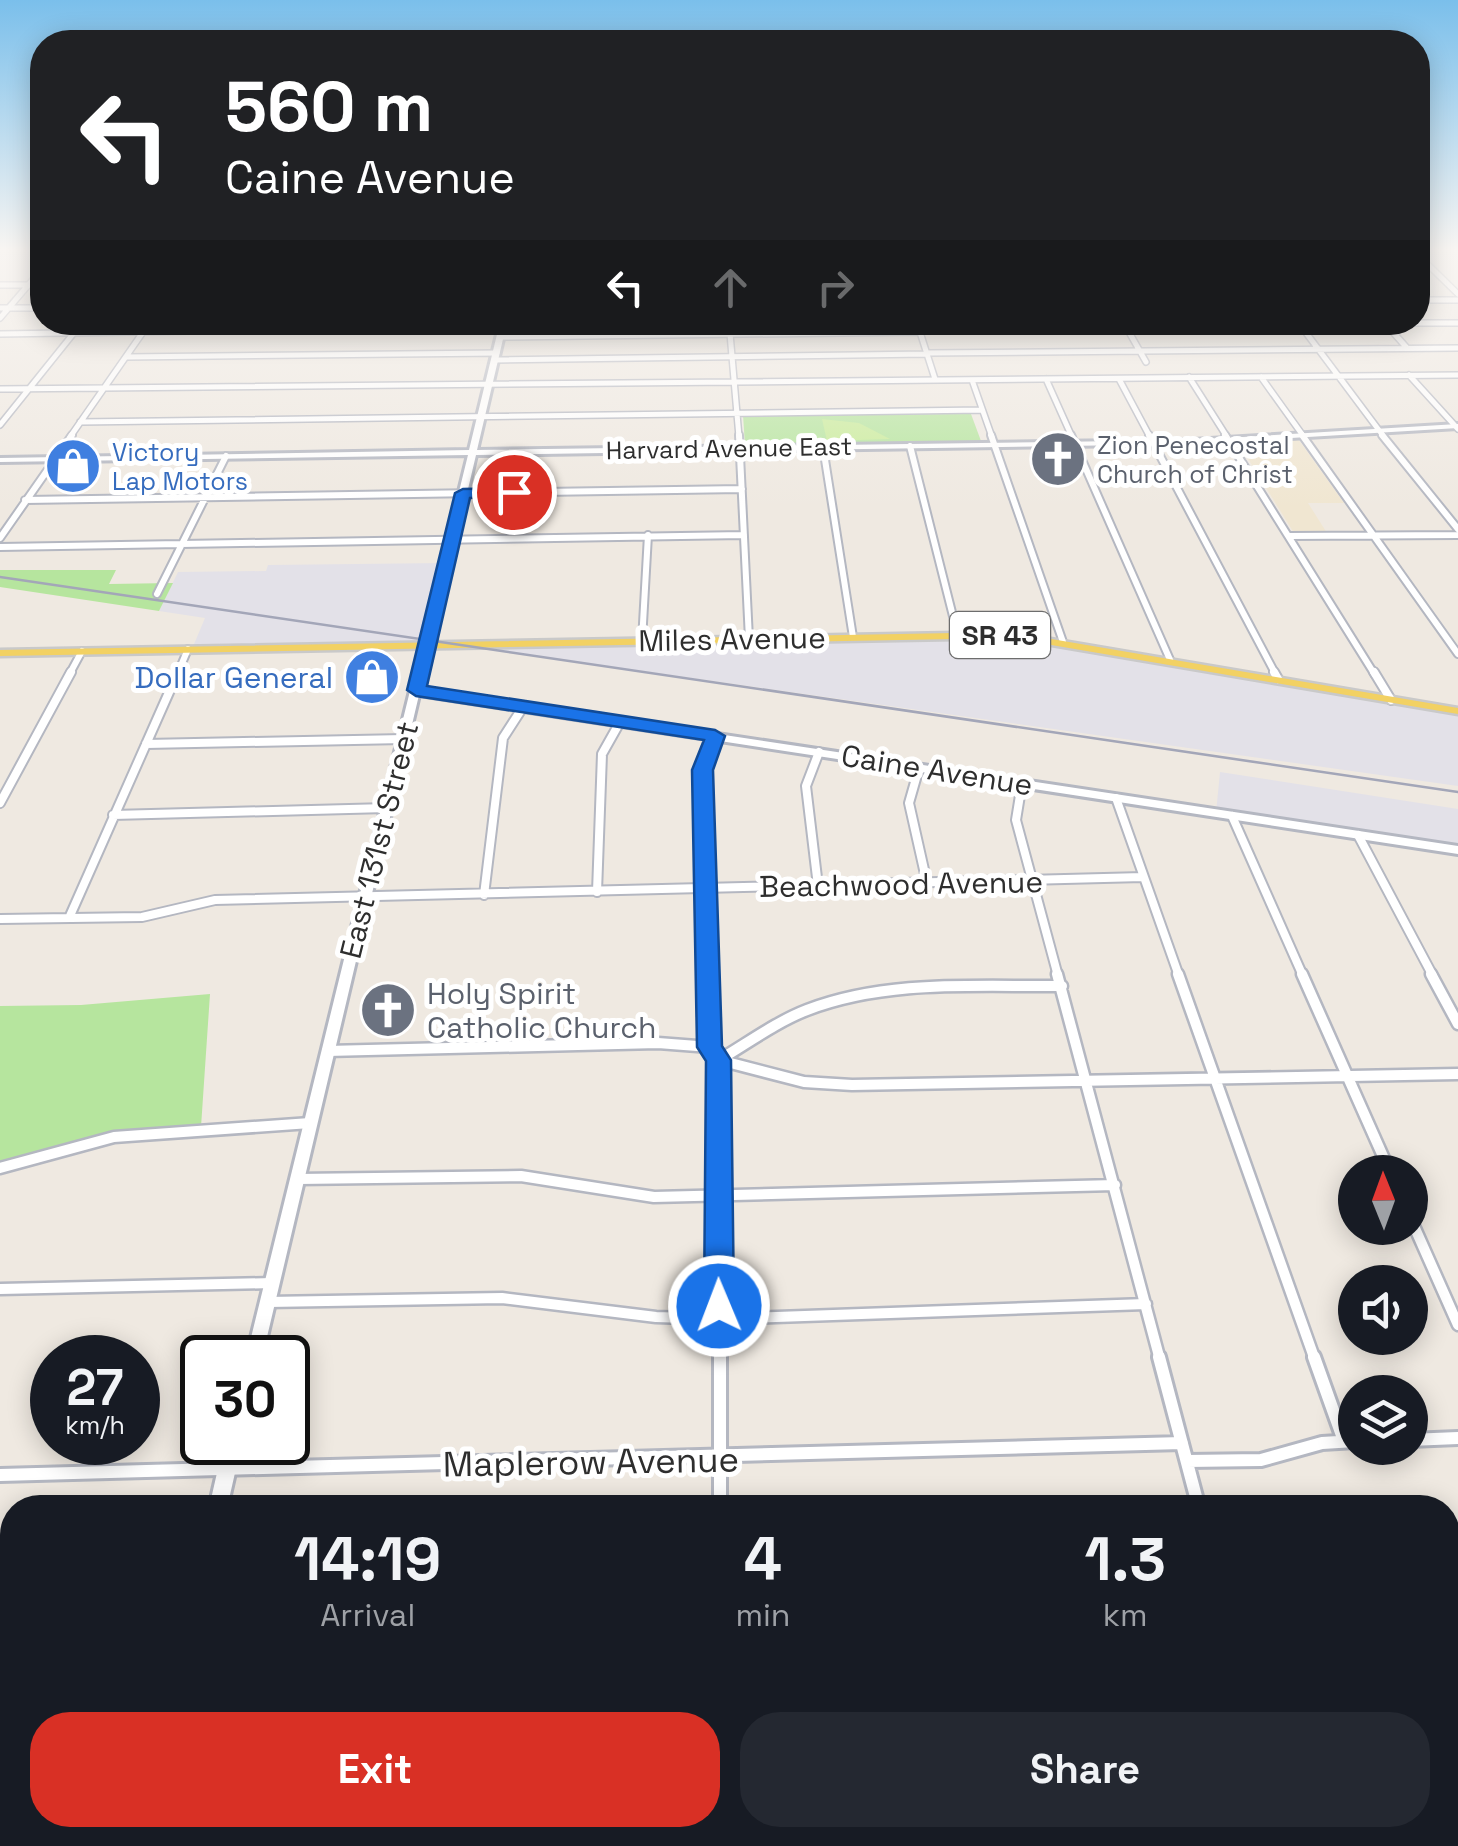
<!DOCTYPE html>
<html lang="en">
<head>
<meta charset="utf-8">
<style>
  :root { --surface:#171b24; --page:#242831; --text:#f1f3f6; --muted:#9ea1a6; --accent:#d93025 }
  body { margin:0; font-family:"Space Grotesk",sans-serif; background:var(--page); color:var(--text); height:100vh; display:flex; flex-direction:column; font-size:38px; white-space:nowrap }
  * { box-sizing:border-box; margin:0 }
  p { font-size:32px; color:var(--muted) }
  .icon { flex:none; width:55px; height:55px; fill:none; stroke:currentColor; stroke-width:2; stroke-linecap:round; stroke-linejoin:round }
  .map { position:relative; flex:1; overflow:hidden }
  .details { position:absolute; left:0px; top:1495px; width:1460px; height:352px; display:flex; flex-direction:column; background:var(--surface); border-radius:40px 40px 0 0; box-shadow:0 5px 25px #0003 }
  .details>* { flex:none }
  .guide { position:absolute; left:30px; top:30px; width:1400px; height:305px; border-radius:40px; box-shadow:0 5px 25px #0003; background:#202124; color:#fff; overflow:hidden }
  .needle { width:65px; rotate:359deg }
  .fabs { position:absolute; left:1338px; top:1155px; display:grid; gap:20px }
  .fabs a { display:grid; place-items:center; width:90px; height:90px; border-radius:50%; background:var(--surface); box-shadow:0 5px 25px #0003; font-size:50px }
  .speed { position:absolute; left:30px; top:1335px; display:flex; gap:20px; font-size:50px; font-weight:700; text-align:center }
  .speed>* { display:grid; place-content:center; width:130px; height:130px; border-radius:50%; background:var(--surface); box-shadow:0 5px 25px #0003; line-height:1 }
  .speed small { font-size:25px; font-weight:400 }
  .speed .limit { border:5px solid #111; border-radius:15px; background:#fff; color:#111 }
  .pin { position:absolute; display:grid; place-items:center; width:85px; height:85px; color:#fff; margin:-42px; border:5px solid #fff; border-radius:50%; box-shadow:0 2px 10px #0007 }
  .me { position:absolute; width:110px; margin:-55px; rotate:359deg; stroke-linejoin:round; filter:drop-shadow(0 0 8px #0008) }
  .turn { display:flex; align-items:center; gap:35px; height:210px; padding:0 30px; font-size:45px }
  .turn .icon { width:130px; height:130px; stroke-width:2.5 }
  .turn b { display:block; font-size:70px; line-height:85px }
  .lanes { display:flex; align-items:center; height:95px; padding:0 30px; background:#0003; justify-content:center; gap:50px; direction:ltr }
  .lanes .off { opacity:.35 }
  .eta { display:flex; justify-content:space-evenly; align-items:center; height:170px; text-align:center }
  .eta b { font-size:60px; font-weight:700; line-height:70px }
  .button { display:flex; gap:20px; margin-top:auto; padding:20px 30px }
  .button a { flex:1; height:115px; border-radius:40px; background:var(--accent); color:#fff; font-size:40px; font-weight:700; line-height:115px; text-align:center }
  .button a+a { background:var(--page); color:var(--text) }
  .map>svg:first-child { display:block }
  .industrial { fill:#e3e1e8 }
  .education { fill:#f0e6d1 }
  .green { fill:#b6e59e }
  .pitch { fill:#c9ec9a }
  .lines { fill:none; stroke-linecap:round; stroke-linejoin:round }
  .street-far4-casing { stroke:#b4b7c1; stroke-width:8 }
  .street-far3-casing { stroke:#b4b7c1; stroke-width:10 }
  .street-far2-casing { stroke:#b4b7c1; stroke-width:12 }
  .street-far1-casing { stroke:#b4b7c1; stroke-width:15 }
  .street-casing { stroke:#b4b7c1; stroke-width:18 }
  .secondary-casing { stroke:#b4b7c1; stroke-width:6 }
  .primary-casing { stroke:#c9c9c9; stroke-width:5 }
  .street-far4 { stroke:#fff; stroke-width:5 }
  .street-far3 { stroke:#fff; stroke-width:6 }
  .street-far2 { stroke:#fff; stroke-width:8 }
  .street-far1 { stroke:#fff; stroke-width:10 }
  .street { stroke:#fff; stroke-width:12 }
  .secondary { fill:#fff; fill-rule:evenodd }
  .primary { fill:#f2d163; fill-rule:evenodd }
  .rail { stroke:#a3a6b8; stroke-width:2.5 }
  .route { fill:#1a73e8; stroke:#114b97; stroke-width:2.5 }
  .labels { text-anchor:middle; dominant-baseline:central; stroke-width:10; stroke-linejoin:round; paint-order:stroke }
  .far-worship-label { font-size:25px; fill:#5b616d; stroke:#fff; text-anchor:start }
  .far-street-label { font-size:25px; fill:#2e2e2e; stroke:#fff }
  .far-shop-label { font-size:25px; fill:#366cbe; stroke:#fff; text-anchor:start }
  .shield { fill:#fff; stroke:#6d6d6d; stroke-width:2.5 }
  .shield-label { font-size:28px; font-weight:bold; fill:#2e2e2e }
  .street-label { font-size:30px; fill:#2e2e2e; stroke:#fff }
  .shop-label { font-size:30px; fill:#366cbe; stroke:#fff; text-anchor:end }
  .worship-label { font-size:30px; fill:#5b616d; stroke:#fff; text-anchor:start }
  .near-street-label { font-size:35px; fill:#2e2e2e; stroke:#fff }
</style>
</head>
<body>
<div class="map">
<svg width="1458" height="1846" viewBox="0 0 1458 1846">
  <rect width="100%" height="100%" fill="#efe9e1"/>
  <path class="industrial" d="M 446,563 L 427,643 L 192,649 L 205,618 L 159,611 L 178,572 L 266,571 L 268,565 Z
    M 1014,639 L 1458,715 L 1458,786 L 472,647 Z
    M 1220,772 L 1458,809 L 1458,850 L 1216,813 Z"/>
  <path class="education" d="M 1298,439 L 1344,503 L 1308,503 L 1327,533 L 1294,533 L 1239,444 Z"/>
  <path class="green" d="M 971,414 L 981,441 L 745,445 L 743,415 Z
    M 0,570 L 116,570 L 109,584 L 173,583 L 159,611 L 0,587 Z
    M 210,994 L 201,1127 L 93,1140 L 0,1165 L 0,1006 L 81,1005 Z"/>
  <path class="pitch" d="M 822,419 L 859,423 L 890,439 L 827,441 Z"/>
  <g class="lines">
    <g class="street-far4-casing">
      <path id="street-far4" d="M 1418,255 L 1458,294
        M 0,285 L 42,285
        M 1418,300 L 1458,300
        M 0,308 L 42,308
        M 0,318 L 42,269
        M 729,322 L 739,437
        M 1298,322 L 1384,437
        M 1384,322 L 1407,348
        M 1385,323 L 1458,323
        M 1125,325 L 1146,362
        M 919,327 L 1299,324
        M 919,329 L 935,379
        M 0,334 L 504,326
        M 501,337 L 920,332
        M 926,353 L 1458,348
        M 126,357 L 497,353
        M 495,360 L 927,354
        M 1409,375 L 1458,429
        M 1189,377 L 1227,437
        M 1261,377 L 1304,437
        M 1046,379 L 1072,437
        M 1119,379 L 1150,437
        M 972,380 L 992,437
        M 0,389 L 1458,375
        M 80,422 L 982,410
        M 0,425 L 73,334
        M 70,437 L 150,322"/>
    </g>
    <g class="street-far3-casing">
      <path id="street-far3" d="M 739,435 L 749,639
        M 991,435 L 1063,642
        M 1071,435 L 1171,662
        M 1149,435 L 1276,675
        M 1225,435 L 1375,675
        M 1302,435 L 1458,654
        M 1382,435 L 1458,529
        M 910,446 L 958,636
        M 823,447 L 853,637
        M 25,500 L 742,489
        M 1289,536 L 1458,535
        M 0,538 L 72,435
        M 0,547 L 744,535
        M 157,594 L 226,456
        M 642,641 L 648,535
        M 69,675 L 82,651
        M 177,675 L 188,649"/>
    </g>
    <g class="street-far2-casing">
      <path id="street-far2" d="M 1274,672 L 1278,679
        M 1374,672 L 1391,700
        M 146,744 L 404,739
        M 919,768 L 909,803 L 927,883
        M 1022,783 L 1016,820 L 1058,976
        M 1116,798 L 1179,976
        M 0,803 L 71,672
        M 113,815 L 387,808
        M 1232,816 L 1303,976
        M 1358,835 L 1433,976
        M 818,886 L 806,786 L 819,752
        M 597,892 L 602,754 L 620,722
        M 484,895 L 503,738 L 523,707
        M 69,918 L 178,672
        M 0,919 L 142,917 L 215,900 L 1143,877
        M 708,976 L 703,771 L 715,736"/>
    </g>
    <g class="street-far1-casing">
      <path id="street-far1" d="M 708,974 L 710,1047 L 719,1060 L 720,1360
        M 1057,974 L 1160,1360
        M 1178,974 L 1315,1360
        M 1302,974 L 1390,1172
        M 1431,974 L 1458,1024
        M 327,1051 L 658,1043 L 710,1047
        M 719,1060 L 804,1082 L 852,1085 L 1458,1074
        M 719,1060 C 748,1043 776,1022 807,1010 C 888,979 977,987 1062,986
        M 0,1168 L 114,1137 L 310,1123
        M 298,1179 L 521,1176 L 654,1197 L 1115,1185
        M 1410,1217 L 1458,1325
        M 0,1289 L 272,1283
        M 268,1302 L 502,1298 L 656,1317 L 719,1319 L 1146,1304"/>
    </g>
    <g class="street-casing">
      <path id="street" d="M 720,1357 L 720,1508
        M 1159,1357 L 1199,1508
        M 1314,1357 L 1344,1441
        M 1410,1440 L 1458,1438
        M 1187,1461 L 1261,1460 L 1322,1443 L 1355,1441
        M 0,1475 L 1182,1443
        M 1448,1609 L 1458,1607
        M 0,1652 L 12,1652
        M 1448,1806 L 1458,1806
        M 725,1835 L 725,1846
        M 1286,1835 L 1289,1846
        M 424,1846 L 703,1835"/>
    </g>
    <g class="secondary-casing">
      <path id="secondary" d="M 500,322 L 507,322 L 477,450 L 1193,440 L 1458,424 L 1458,428 L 1193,444 L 476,455 L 421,689 L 1458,846 L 1458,854 L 419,695 L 262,1358 L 246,1358 L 468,455 L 0,462 L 0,458 L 469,450 Z
        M 224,1442 L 242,1442 L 227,1508 L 209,1508 Z
        M 127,1835 L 147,1835 L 145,1846 L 125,1846 Z"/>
    </g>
    <g class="primary-casing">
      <path id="primary" d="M 1010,632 L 1458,708 L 1458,714 L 1010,638 L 0,656 L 0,650 Z"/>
    </g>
    <use href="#street-far4" class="street-far4"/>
    <use href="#street-far3" class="street-far3"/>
    <use href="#street-far2" class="street-far2"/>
    <use href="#street-far1" class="street-far1"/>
    <use href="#street" class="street"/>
    <use href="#secondary" class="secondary"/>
    <use href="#primary" class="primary"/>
    <path class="rail" d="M 0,577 L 1458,792"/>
  </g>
  <linearGradient id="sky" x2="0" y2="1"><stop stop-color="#7abfeb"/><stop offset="0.49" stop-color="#f8f5f2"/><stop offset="1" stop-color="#f8f5f2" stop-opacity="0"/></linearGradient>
  <rect width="1458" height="508" fill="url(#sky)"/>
  <path class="route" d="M 514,488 L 520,489 L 520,496 L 470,498 L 427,686 L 715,730 L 725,736 L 713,770 L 722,1046 L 731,1060 L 734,1306 L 729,1315 L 719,1319 L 709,1315 L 704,1306 L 706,1061 L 697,1047 L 692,770 L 704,740 L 416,696 L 407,690 L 455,493 L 463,489 Z"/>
  <defs>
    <g id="church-disc" transform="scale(2.875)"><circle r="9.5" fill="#6b7280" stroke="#fff"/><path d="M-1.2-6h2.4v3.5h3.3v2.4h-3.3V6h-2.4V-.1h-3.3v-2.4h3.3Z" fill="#fff"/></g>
    <g id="shop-disc" transform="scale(2.875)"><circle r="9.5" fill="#3f7fe0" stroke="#fff"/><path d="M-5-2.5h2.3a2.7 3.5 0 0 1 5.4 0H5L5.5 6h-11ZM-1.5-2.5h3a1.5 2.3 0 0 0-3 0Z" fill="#fff"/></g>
  </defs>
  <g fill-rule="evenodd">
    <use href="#church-disc" x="1058" y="459"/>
    <use href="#shop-disc" x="73" y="466"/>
    <use href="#shop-disc" x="372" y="677"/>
    <use href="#church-disc" x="388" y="1010"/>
  </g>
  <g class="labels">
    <g class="far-worship-label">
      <text x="1097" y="445">Zion Penecostal<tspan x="1097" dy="29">Church of Christ</tspan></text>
    </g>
    <g class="far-street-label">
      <text transform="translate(729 448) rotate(-1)">Harvard Avenue East</text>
    </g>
    <g class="far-shop-label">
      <text x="112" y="452">Victory<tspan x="112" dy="29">Lap Motors</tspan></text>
    </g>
    <rect class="shield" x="950" y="612" width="100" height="46" rx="8"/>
    <g class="shield-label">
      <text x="1000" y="635">SR 43</text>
    </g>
    <g class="street-label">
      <text transform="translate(732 639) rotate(-1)">Miles Avenue</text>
      <text transform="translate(937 770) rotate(9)">Caine Avenue</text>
      <text transform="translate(379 840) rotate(-76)">East 131st Street</text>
      <text transform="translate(901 884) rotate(-1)">Beachwood Avenue</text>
    </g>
    <g class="shop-label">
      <text x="333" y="677">Dollar General</text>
    </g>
    <g class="worship-label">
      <text x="427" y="993">Holy Spirit<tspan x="427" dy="34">Catholic Church</tspan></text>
    </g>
    <g class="near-street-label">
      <text transform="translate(591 1462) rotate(-1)">Maplerow Avenue</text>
    </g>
  </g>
</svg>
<div class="fabs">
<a><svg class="needle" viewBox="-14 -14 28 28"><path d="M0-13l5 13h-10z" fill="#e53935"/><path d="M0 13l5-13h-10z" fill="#9ea1a6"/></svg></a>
<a><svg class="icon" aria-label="sound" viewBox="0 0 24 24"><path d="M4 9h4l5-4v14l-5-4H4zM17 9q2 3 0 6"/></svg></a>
<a><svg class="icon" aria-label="layers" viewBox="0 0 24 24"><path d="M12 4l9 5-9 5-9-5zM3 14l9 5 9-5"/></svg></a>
</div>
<div class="speed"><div>27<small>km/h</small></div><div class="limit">30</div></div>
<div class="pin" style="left:514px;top:492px;background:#d93025"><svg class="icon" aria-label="arrive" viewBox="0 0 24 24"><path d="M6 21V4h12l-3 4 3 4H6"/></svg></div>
<svg class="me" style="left:719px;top:1306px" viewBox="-20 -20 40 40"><circle r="17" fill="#1a73e8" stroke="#fff" stroke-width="3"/><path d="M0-11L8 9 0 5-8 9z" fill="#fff"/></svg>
<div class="guide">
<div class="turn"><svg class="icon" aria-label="left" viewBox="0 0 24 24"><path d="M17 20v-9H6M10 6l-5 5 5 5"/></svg><div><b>560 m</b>Caine Avenue</div></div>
<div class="lanes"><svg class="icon" aria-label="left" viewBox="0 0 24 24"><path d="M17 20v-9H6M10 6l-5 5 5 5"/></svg><svg class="icon off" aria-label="ahead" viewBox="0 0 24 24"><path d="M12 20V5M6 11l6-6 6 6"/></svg><svg class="icon off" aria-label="right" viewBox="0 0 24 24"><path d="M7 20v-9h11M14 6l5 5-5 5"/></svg></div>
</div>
<section class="details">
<div class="eta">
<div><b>14:19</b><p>Arrival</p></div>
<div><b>4</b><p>min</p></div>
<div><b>1.3</b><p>km</p></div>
</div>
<div class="button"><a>Exit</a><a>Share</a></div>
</section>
</div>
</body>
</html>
